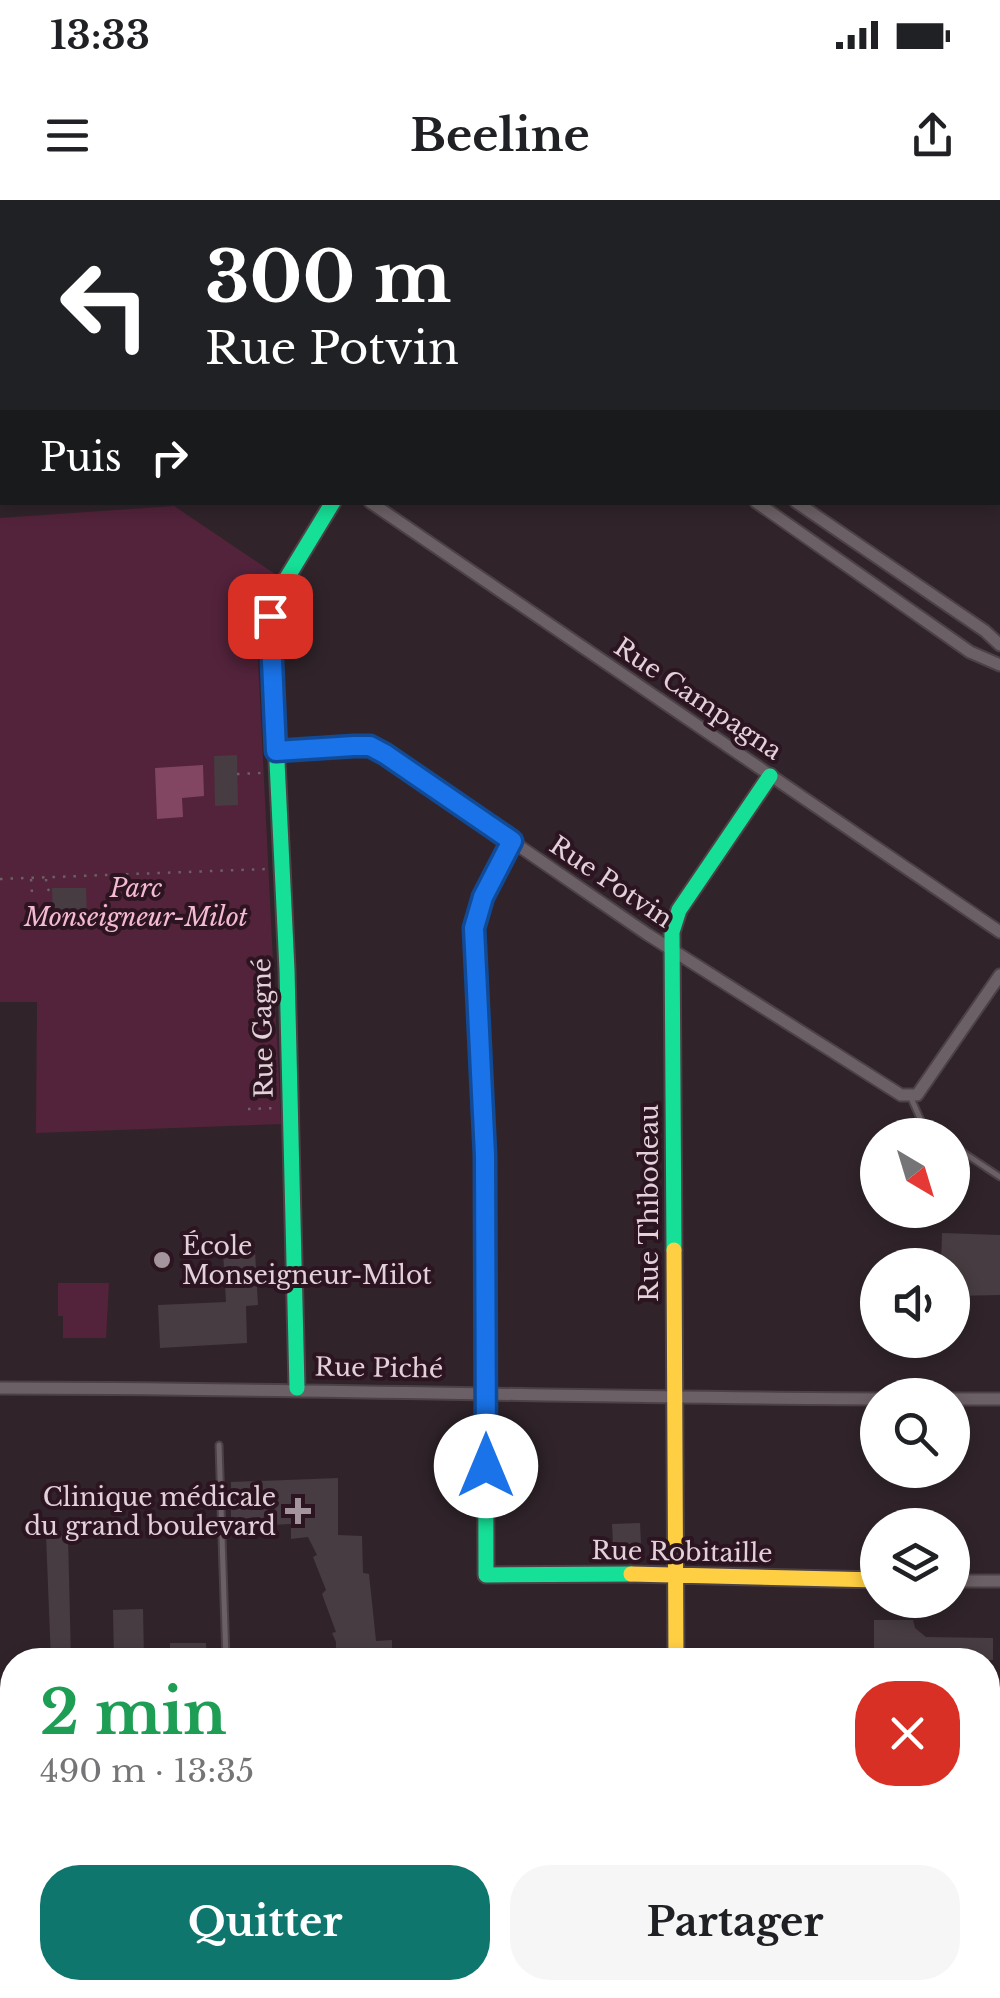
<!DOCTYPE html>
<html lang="fr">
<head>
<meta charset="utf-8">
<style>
  :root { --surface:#fff; --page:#f6f6f6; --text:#202124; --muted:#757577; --accent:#0f766e }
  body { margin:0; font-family:"Libre Baskerville",serif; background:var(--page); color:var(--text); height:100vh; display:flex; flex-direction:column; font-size:38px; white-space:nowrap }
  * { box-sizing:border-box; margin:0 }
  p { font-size:32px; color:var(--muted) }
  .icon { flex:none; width:55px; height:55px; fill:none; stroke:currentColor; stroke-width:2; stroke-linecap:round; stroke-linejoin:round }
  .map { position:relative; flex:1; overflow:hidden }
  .sheet { position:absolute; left:0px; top:1448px; width:1000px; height:352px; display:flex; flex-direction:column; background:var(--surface); border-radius:40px 40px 0 0; box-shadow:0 5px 15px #0003 }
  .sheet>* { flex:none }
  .hud { position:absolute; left:0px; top:0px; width:1000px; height:305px; box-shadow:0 5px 15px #0003; background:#202124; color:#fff; overflow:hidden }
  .needle { width:65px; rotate:142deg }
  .fabs { position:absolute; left:860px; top:918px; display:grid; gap:20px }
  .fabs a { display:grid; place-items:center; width:110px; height:110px; border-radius:50%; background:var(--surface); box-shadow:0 5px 15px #0003; font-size:50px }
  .pin { position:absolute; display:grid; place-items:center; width:85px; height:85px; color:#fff; margin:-42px; border-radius:20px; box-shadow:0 5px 15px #0006 }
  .me { position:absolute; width:110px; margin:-55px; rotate:0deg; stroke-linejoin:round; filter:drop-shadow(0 0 8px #0008) }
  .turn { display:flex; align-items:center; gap:35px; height:210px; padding:0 40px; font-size:45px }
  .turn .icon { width:130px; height:130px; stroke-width:2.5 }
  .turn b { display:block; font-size:70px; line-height:85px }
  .then { display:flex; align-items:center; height:95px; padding:0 40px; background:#0003; gap:20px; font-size:38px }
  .round { display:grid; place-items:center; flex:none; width:105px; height:105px; border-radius:40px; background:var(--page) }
  .headline { display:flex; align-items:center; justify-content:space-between; height:170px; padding:0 40px }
  h1 { font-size:60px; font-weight:800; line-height:75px; color:#1e9e55 }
  .cta { display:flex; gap:20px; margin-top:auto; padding:20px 40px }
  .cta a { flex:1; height:115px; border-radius:40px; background:var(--accent); color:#fff; font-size:40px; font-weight:800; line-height:115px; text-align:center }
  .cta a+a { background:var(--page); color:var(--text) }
  .status { display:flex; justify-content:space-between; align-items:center; height:70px; padding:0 50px; background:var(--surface); direction:ltr }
  .status svg { height:28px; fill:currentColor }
  header { display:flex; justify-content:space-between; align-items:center; height:130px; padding:0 40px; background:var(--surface); font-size:45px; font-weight:800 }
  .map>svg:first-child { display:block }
  .green { fill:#53233b }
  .water { fill:#824662 }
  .building { fill:#463c41 }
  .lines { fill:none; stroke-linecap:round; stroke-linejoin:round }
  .lane-casing { stroke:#4c4146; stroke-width:9 }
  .street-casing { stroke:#4c4146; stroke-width:15 }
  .fast-casing { stroke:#4c4146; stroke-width:19 }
  .slow-casing { stroke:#4c4146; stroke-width:19 }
  .path { stroke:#6b6065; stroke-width:2.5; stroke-dasharray:2.5 8; stroke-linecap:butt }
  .lane { stroke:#6b6065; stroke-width:5 }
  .street { stroke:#6b6065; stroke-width:11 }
  .fast { stroke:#16e098; stroke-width:15 }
  .slow { stroke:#ffcf43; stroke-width:15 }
  .route-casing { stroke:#114b97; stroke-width:25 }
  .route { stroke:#1a73e8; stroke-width:18 }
  .poi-dot { fill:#a4949b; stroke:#2c1520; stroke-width:4 }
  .labels { text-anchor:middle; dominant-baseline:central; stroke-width:8; stroke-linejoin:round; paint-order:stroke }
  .street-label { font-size:25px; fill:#e2d1d8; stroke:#2c1520 }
  .park-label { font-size:25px; font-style:italic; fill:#f4b9d3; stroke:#2c1520 }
  .poi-label { font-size:25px; fill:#e2d1d8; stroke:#2c1520; text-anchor:start }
</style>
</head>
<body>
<div class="status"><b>13:33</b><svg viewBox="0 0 49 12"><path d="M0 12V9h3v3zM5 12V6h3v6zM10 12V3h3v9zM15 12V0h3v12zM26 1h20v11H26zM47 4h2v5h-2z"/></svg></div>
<header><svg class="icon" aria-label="menu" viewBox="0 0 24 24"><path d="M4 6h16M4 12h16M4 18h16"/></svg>Beeline<svg class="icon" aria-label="share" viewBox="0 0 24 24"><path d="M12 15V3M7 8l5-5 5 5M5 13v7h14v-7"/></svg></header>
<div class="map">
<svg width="1000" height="1798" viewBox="0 0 1000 1798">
  <rect width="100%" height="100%" fill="#30242a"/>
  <path class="green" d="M 998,33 L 1000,35 L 999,299 L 998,298 Z
    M 174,306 L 278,376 L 255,398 L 281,924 L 36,933 L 37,802 L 0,802 L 0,318 Z
    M 58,1083 L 109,1083 L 106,1138 L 63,1138 L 63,1116 L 58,1116 Z"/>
  <path class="water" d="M 203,565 L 204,596 L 182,598 L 183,617 L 157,619 L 155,568 Z"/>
  <path class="building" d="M 237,555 L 238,605 L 215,606 L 214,556 Z
    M 52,688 L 86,688 L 87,718 L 53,718 Z
    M 942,1033 L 1000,1035 L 1000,1095 L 952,1096 L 952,1065 L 941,1065 Z
    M 255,1051 L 258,1105 L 246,1106 L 247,1143 L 160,1148 L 158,1105 L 226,1102 L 223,1052 Z
    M 338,1278 L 338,1335 L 362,1336 L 363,1373 L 369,1374 L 376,1441 L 392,1440 L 392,1460 L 336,1460 L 336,1442 L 332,1433 L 336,1432 L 322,1394 L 326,1390 L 313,1357 L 317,1355 L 308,1337 L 291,1339 L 291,1324 L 231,1327 L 231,1282 Z
    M 640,1323 L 641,1344 L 613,1344 L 612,1324 Z
    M 46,1335 L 68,1336 L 71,1460 L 51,1460 Z
    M 143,1409 L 144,1460 L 114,1460 L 113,1410 Z
    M 874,1420 L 913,1420 L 915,1428 L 926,1437 L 993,1438 L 993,1460 L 898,1460 L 898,1455 L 874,1455 Z
    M 170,1443 L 206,1443 L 207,1460 L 170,1460 Z
    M 544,1788 L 723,1788 L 722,1798 L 542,1798 Z"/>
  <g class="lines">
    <g class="lane-casing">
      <path id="lane" d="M 911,898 L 923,925 L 937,935
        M 952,945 L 1000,977
        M 219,1245 L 226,1460
        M 464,1790 L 496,1797
        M 728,1798 L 730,1788
        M 873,1798 L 874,1788"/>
    </g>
    <g class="street-casing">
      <path id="street" d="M 0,0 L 9,0
        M 320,0 L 324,2
        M 352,0 L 355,2
        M 633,2 L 635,0
        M 0,194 L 2,194
        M 370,302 L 1000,732
        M 756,302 L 970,452 L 1000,465
        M 796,302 L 985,431 L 1000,445
        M 276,551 C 311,549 353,539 385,554 L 647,734 L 901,895 L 917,895 L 1000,775
        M 0,1188 C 293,1188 585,1198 878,1199
        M 952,1199 L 1000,1199
        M 952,1381 L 1000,1381
        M 0,1741 L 12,1741
        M 177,1788 L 179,1798"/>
    </g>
    <g class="fast-casing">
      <path id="fast" d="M 512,641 L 483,697 L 473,728 L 485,955 L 486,1375 L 631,1374
        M 674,1050 L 672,732 L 679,710 L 770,576
        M 297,1188 L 287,770 L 270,416 L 276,396 L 333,302
        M 0,1529 L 12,1530
        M 988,1555 L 1000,1555"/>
    </g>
    <g class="slow-casing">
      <path id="slow" d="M 674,1050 L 676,1460
        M 631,1374 L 878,1380"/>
    </g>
    <path class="path" d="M 237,574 L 261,573
      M 0,679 L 266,669
      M 31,679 L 32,693
      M 46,679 L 47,689 L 52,692
      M 248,909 L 277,908"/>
    <use href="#lane" class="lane"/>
    <use href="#street" class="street"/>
    <use href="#fast" class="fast"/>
    <use href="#slow" class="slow"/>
  </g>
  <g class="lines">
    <g class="route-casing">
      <path id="route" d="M 270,416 L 276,551 L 354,546 L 370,546 L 385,554 L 512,641 L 483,697 L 474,728 L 485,955 L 486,1266"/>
    </g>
    <use href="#route" class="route"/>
  </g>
  <g class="poi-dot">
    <circle cx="162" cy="1060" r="10"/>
    <path d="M293 1296h10v10h10v10h-10v10h-10v-10h-10v-10h10z"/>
  </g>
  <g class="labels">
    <g class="street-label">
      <text transform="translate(698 499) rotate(34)">Rue Campagna</text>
      <text transform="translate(611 682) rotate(34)">Rue Potvin</text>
      <text transform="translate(263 828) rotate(-91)">Rue Gagné</text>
      <text transform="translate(649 1003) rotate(-90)">Rue Thibodeau</text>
      <text transform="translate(379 1168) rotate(1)">Rue Piché</text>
      <text transform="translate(682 1352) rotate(1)">Rue Robitaille</text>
    </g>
    <g class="park-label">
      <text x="136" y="688">Parc<tspan x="136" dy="29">Monseigneur-Milot</tspan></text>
    </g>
    <g class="poi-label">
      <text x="182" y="1046">École<tspan x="182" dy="29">Monseigneur-Milot</tspan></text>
      <text x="276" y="1297" text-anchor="end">Clinique médicale<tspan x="276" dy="29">du grand boulevard</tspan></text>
    </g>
  </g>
</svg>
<div class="fabs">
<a><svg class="needle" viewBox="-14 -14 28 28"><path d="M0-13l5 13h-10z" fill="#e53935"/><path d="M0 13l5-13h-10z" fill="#757577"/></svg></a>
<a><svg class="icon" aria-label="sound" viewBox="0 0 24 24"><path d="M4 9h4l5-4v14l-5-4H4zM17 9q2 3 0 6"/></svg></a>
<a><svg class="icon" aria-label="search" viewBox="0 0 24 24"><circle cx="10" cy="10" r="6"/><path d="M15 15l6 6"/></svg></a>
<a><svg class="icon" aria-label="layers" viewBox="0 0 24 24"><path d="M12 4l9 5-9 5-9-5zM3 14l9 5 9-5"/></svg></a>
</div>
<div class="pin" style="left:270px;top:416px;background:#d93025"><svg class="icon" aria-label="arrive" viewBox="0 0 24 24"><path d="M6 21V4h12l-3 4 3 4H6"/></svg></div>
<svg class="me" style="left:486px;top:1266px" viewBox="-20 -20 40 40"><circle r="19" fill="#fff"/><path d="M0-13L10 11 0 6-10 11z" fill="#1a73e8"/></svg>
<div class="hud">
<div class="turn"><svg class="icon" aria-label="left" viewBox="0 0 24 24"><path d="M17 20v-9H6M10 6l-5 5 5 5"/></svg><div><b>300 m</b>Rue Potvin</div></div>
<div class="then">Puis<svg class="icon" aria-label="right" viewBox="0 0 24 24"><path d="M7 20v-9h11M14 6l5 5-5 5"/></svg></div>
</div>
<section class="sheet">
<div class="headline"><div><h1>2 min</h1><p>490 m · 13:35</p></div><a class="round" style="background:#d93025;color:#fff"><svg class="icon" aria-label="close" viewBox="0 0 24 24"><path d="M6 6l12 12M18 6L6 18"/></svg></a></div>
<div class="cta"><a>Quitter</a><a>Partager</a></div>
</section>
</div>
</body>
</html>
